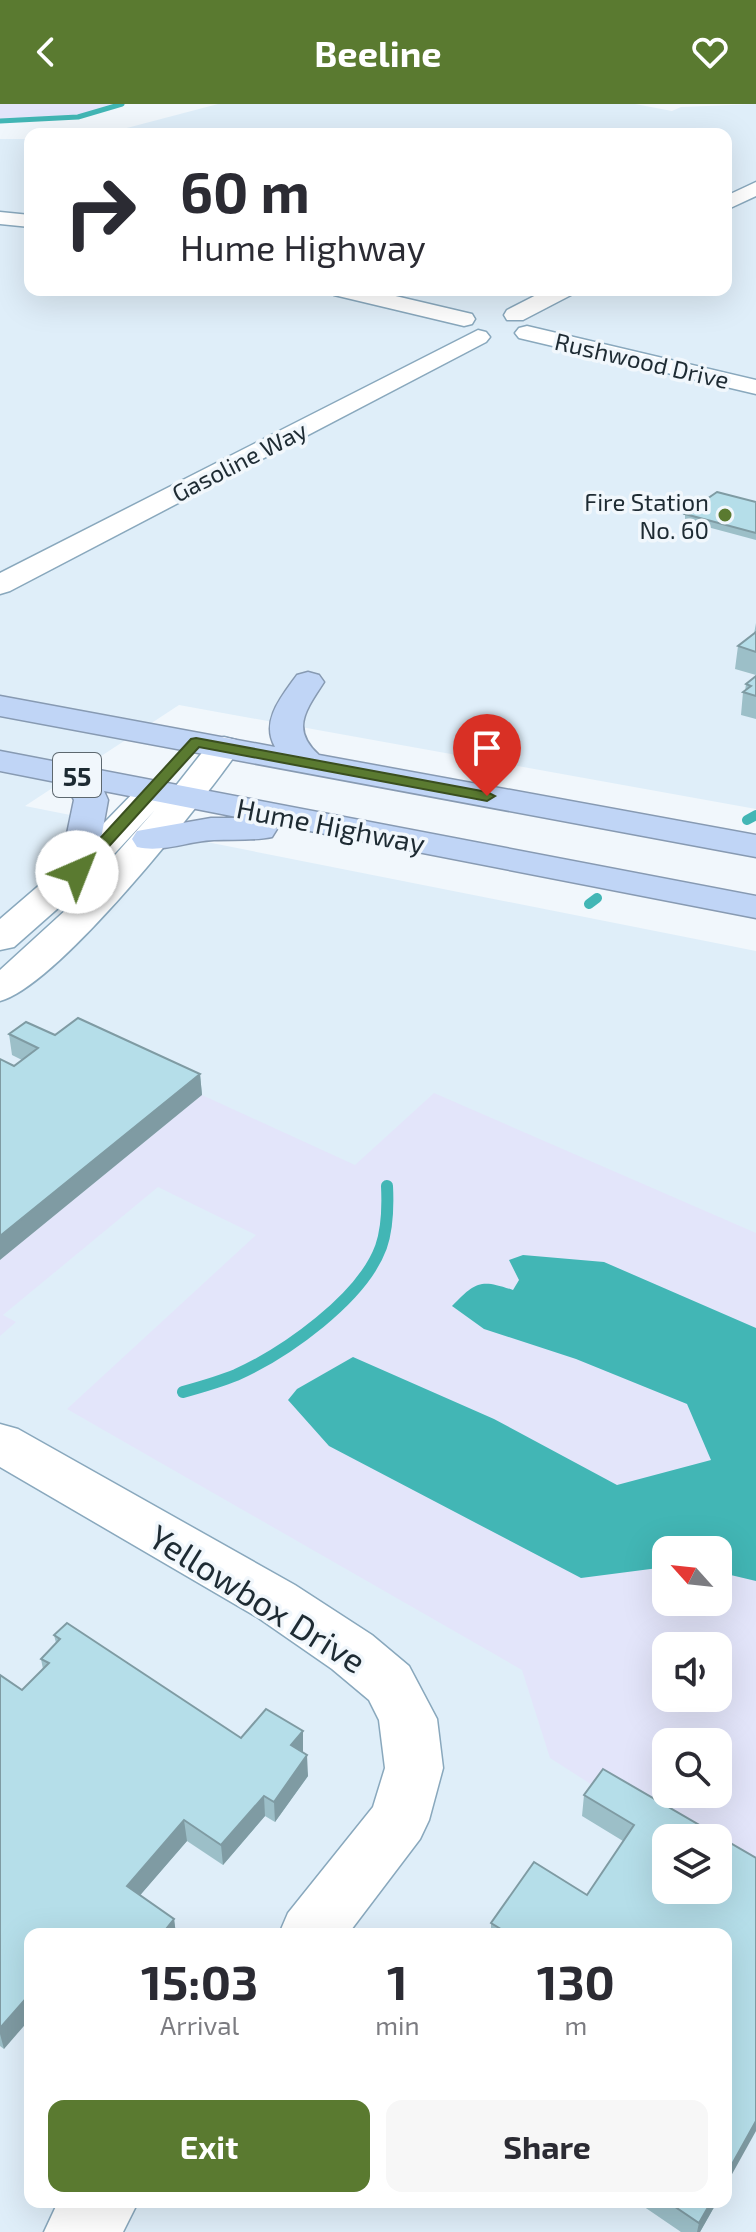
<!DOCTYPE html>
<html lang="en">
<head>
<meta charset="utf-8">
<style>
  :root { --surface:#fff; --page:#f7f7f7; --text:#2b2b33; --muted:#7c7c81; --accent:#5a7a30 }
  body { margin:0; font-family:"Exo 2",sans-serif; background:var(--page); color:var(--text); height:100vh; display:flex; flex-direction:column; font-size:30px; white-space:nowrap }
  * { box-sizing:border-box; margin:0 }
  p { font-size:26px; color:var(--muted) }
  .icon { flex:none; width:44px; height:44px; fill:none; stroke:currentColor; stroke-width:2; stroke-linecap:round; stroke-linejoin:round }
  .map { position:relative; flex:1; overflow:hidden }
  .panel { position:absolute; left:24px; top:1824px; width:708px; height:280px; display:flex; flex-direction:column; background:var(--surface); border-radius:16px; box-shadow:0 8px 32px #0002 }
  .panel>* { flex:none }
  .hud { position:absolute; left:24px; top:24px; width:708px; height:168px; border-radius:16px; box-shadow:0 8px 32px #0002; background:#fff; color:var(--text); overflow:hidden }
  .needle { width:52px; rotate:297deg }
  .controls { position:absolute; left:652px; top:1432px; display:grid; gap:16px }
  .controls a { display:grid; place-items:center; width:80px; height:80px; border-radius:16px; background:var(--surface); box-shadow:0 8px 32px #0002; font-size:40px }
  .pin { position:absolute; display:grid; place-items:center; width:68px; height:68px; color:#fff; margin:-82px -34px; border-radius:50% 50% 50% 0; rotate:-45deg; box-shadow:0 0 8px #0007 }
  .pin .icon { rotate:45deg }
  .me { position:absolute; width:88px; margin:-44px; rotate:44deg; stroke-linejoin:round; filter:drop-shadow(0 0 6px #0008) }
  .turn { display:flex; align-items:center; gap:28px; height:168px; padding:0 24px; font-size:36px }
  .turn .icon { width:104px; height:104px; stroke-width:2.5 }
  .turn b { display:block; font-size:56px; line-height:68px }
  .eta { display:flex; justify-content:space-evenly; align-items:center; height:136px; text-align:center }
  .eta b { font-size:48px; font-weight:700; line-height:56px }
  .primary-button { display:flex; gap:16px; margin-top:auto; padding:16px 24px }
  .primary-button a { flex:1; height:92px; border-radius:16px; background:var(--accent); color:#fff; font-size:32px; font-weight:700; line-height:92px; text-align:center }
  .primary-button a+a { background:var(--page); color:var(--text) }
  header { display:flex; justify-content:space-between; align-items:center; height:104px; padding:0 24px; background:var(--accent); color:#fff; font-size:36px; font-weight:700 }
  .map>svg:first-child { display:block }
  .built { fill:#dfeef9; fill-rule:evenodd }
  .green { fill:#e3e5fa; fill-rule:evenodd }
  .water { fill:#42b6b5 }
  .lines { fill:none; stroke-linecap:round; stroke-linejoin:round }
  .stream-far2 { stroke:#42b6b5; stroke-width:5 }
  .stream-far1 { stroke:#42b6b5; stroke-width:10 }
  .stream { stroke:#42b6b5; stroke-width:12 }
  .minor-casing { stroke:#89a8bd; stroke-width:3 }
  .highway-casing { stroke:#879ab2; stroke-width:3 }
  .minor { fill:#fff; fill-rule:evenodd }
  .highway { fill:#c0d5f6; fill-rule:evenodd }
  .wall { fill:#9cbfc8 }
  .shaded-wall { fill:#7f9ba3 }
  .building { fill:#b5dee9; stroke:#7f9ba3; stroke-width:2; fill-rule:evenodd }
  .route { fill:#5a7a30; stroke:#3a4f1f; stroke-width:2 }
  .poi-dot { fill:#5a7a30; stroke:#f1f7fc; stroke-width:3 }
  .labels { text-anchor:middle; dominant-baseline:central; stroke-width:7; stroke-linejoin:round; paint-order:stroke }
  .far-street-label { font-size:24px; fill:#1e2b33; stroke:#f1f7fc }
  .far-poi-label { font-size:24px; fill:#1e2b33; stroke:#f1f7fc; text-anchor:end }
  .shield { fill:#f1f7fc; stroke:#5d686f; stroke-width:2 }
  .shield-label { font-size:26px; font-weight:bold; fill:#1e2b33 }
  .street-label { font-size:28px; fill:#1e2b33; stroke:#f1f7fc }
  .near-street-label { font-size:34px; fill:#1e2b33; stroke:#f1f7fc }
</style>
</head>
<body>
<header><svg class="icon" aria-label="back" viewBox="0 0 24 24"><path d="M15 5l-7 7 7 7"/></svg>Beeline<svg class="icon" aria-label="heart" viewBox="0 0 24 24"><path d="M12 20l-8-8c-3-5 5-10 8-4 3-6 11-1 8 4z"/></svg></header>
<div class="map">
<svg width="756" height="2128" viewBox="0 0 756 2128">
  <rect width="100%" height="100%" fill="#f1f7fc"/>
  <path class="built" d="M 218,0 L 635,0 L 672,7 L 681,3 L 756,0 L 756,705 L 179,601 L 25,702 L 756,847 L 756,2128 L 0,2128 L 0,35 L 30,35 L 30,186 L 726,186 L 726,30 L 104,30 ZM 666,1446 L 718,1446 L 718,1498 L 666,1498 ZM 666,1542 L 718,1542 L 718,1594 L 666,1594 ZM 666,1638 L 718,1638 L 718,1690 L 666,1690 ZM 666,1734 L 718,1734 L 718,1786 L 666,1786 ZM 30,1830 L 726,1830 L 726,2098 L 30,2098 Z"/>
  <path class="green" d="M 0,0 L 122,0 C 86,17 40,16 0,17 Z
    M 434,989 L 756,1129 L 756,1777 L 718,1734 L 600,1686 L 550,1654 L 522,1566 L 67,1305 L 256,1131 L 158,1083 L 3,1211 L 16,1218 L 0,1232 L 0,1156 L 202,991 L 355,1061 ZM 666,1446 L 718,1446 L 718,1498 L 666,1498 ZM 666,1542 L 718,1542 L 718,1594 L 666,1594 ZM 666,1638 L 718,1638 L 718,1690 L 666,1690 Z"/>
  <path class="water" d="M 523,1151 L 604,1158 L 756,1224 L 756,1477 L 718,1468 L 718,1446 L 666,1446 L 666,1463 L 581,1474 L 329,1342 L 288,1296 L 297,1285 L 353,1253 L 494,1315 L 617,1381 L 711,1356 L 687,1300 L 576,1255 L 484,1225 L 452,1202 C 476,1177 481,1175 513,1186 L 519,1176 L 509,1156 Z"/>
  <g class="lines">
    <path class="stream-far2" d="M 0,17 L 78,13 L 122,0"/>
    <path class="stream-far1" d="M 747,716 L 756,711
      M 589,800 L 597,794"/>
    <path class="stream" d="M 183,1288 C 201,1283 219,1278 236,1271 C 285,1249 362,1195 381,1143 C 388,1123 388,1102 387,1082"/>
    <g class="minor-casing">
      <path id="minor" d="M 756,78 L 756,92 L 726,106 L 726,92 Z
        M 0,108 L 30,111 L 30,123 L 0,120 Z
        M 331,186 L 370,186 L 472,210 L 475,215 L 472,220 L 464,222 L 334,191 Z
        M 546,186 L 574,186 L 571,191 L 523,216 L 507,216 L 504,211 L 507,206 Z
        M 527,222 L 756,276 L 756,290 L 519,234 L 515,229 L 519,224 Z
        M 478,226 L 486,228 L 490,233 L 486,238 L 10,487 L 0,490 L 0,469 Z
        M 224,633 L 236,636 L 241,643 C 203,698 58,882 0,897 L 0,866 L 69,803 L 155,706 L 90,776 L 14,843 L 0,846 L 0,815 L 64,760 L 142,680 L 154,677 L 166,680 L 171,688 L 212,636 Z
        M 0,1320 L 18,1325 L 295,1481 L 372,1531 L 409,1562 L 437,1615 L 443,1664 L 429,1716 L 420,1735 L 348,1830 L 279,1830 L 288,1809 L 373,1703 L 385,1664 L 379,1616 L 369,1596 L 332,1565 L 257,1513 L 0,1363 Z
        M 58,2098 L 138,2098 L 123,2128 L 44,2128 Z"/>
    </g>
    <g class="highway-casing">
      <path id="highway" d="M 308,568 L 319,571 L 324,578 C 306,606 290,625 319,651 L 756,731 L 756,753 L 0,612 L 0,592 L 275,643 C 260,617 282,592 297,571 Z
        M 0,647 L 756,792 L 756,814 L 274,720 L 277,725 L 272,733 C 252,737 233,735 214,736 C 188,737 163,749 137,743 L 132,735 L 137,727 L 211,714 L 242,714 L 104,687 L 108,696 L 95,768 L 90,776 L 77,779 L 64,776 L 59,768 L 74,696 L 66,680 L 0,667 Z"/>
    </g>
    <use href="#minor" class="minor"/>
    <use href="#highway" class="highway"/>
  </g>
  <path class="wall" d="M 756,398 L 756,436 L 685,417 L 685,410 Z
    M 756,519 L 756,571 L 735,565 L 738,542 L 754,530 Z
    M 756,572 L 756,615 L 741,611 L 743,588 L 745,587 L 746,580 Z
    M 9,930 L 55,931 L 200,970 L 202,991 L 14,962 L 22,956 L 12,951 Z
    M 54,1531 L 241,1634 L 303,1648 L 308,1672 L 275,1718 L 265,1712 L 223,1761 L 187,1737 L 140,1791 L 174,1815 L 176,1830 L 30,1830 L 4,1945 L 0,1942 L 0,1571 L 22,1586 L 43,1565 L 41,1555 L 56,1539 Z
    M 584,1691 L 756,1754 L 726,1830 L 491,1830 L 491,1819 L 587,1791 L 623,1737 L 582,1712 Z
    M 637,2098 L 717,2098 L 700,2128 L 681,2128 Z"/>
  <path class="shaded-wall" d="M 200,970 L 202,991 L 0,1156 L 0,1132 Z
    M 303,1627 L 303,1648 L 291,1641 Z
    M 307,1651 L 308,1672 L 275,1718 L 274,1698 Z
    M 264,1692 L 265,1712 L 223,1761 L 221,1741 Z
    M 184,1716 L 187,1737 L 130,1803 L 127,1782 Z
    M 174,1815 L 176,1830 L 162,1830 Z
    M 30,1890 L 30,1915 L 4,1945 L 0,1930 L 0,1924 Z
    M 756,2017 L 756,2027 L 726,2081 L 726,2071 Z
    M 711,2098 L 717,2098 L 700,2128 L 697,2128 L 699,2119 Z"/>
  <path class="building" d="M 717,388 L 756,398 L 756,429 L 685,410 Z
    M 756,528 L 756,548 L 738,542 Z
    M 756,572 L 756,592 L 743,588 L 751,582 L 746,580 Z
    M 78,914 L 200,970 L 0,1132 L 0,955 L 14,962 L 38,944 L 9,930 L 26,918 L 55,931 Z
    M 67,1519 L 241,1634 L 266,1605 L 303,1627 L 291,1641 L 307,1651 L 274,1698 L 264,1692 L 221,1741 L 184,1716 L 127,1782 L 174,1815 L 162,1830 L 30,1830 L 30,1890 L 0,1924 L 0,1571 L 22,1586 L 49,1559 L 41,1555 L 60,1535 L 54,1531 Z
    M 603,1665 L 756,1754 L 756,2017 L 726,2071 L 726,1830 L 509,1830 L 491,1819 L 534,1758 L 587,1791 L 634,1721 L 584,1691 ZM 666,1734 L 718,1734 L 718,1786 L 666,1786 Z
    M 668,2098 L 711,2098 L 699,2119 Z"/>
  <path class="route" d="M 196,634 L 487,688 L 495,692 L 487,697 L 199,643 L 83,771 L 72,771 L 72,765 L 191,635 Z"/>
  <circle class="poi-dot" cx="725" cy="411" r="8"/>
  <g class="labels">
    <g class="far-street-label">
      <text transform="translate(642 256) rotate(13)">Rushwood Drive</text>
      <text transform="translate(239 357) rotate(-27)">Gasoline Way</text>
    </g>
    <g class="far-poi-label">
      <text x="709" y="397">Fire Station<tspan x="709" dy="28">No. 60</tspan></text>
    </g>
    <rect class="shield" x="53" y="649" width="48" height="44" rx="6"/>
    <g class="shield-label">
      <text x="77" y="671">55</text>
    </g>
    <g class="street-label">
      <text transform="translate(331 721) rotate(11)">Hume Highway</text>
    </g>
    <g class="near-street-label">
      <text transform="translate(258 1494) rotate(32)">Yellowbox Drive</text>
    </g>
  </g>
</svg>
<div class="controls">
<a><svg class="needle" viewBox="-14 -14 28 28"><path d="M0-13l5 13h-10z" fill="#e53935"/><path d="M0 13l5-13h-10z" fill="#7c7c81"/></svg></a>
<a><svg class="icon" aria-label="sound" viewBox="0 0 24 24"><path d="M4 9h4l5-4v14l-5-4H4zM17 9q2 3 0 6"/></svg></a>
<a><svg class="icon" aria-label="search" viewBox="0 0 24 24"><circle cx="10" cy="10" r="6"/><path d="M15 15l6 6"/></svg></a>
<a><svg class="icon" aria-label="layers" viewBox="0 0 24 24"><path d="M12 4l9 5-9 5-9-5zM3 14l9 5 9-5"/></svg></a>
</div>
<div class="pin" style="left:487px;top:692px;background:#d93025"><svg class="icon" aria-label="arrive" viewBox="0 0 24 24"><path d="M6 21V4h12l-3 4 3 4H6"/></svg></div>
<svg class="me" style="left:77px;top:768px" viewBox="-20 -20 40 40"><circle r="19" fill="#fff"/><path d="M0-13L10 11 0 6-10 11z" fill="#5a7a30"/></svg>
<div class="hud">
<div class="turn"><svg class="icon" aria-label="right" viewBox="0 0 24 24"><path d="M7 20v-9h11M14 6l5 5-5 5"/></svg><div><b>60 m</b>Hume Highway</div></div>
</div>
<section class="panel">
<div class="eta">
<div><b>15:03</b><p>Arrival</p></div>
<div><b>1</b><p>min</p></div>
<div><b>130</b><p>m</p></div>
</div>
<div class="primary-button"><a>Exit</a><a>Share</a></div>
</section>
</div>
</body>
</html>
